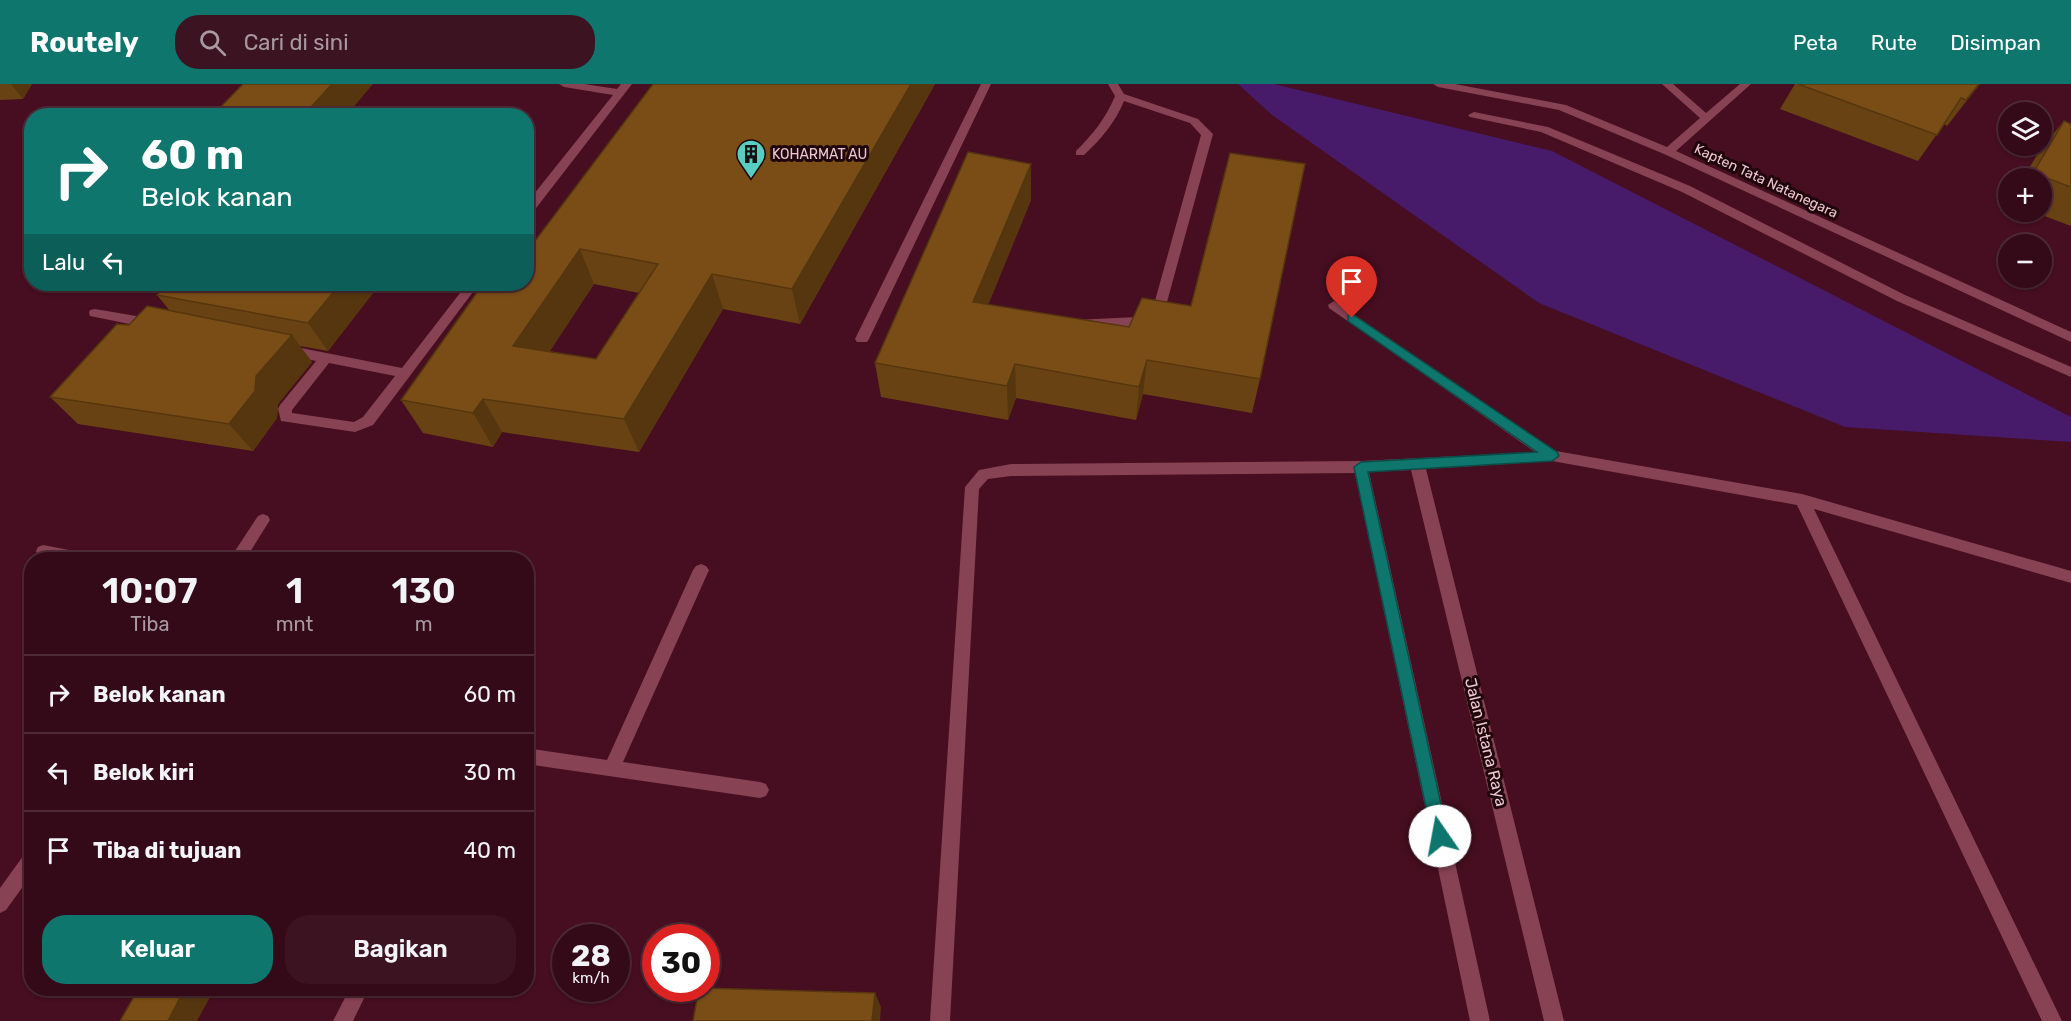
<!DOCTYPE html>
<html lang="id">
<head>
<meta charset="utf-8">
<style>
  :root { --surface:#340a18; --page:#3c1321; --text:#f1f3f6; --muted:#a99aa2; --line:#4e2b37; --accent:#0f766e }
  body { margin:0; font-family:Rubik,sans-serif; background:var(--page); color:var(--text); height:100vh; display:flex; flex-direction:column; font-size:22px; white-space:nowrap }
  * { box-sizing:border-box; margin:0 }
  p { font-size:20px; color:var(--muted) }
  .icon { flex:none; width:33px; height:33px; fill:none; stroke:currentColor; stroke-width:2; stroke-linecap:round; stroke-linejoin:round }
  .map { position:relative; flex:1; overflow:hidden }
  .drawer { position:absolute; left:24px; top:468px; width:510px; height:444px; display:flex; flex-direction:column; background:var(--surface); border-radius:24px; box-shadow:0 2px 4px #0004,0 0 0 2px var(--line) }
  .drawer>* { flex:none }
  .guide { position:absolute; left:24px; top:24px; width:510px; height:183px; border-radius:24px; box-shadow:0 2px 4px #0004,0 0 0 2px var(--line); background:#0f766e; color:#fff; overflow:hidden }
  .controls { position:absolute; left:1998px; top:18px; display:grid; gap:12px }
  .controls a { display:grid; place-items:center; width:54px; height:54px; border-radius:50%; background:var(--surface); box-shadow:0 2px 4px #0004,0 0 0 2px var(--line); font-size:30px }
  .speed { position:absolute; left:552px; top:840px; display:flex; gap:12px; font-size:30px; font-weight:700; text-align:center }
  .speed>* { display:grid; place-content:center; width:78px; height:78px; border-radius:50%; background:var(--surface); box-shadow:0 2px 4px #0004,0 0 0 2px var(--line); line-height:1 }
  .speed small { font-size:15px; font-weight:400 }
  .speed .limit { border:9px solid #d22; background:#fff; color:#111 }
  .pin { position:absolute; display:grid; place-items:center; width:51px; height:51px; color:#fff; margin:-62px -26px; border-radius:50% 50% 50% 0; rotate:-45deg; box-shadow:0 0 6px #0007 }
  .pin .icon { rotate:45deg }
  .me { position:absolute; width:66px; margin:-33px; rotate:348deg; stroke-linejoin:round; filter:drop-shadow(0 0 4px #0008) }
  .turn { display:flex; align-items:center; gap:21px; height:126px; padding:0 18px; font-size:27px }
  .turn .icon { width:78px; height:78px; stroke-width:2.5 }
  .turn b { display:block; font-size:42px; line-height:51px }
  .then { display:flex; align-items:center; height:57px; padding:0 18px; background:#0003; gap:12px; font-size:22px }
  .eta { display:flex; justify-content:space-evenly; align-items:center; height:102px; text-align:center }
  .eta b { font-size:36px; font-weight:600; line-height:42px }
  .action { display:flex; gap:12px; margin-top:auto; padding:12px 18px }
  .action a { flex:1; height:69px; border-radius:24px; background:var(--accent); color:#fff; font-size:24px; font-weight:600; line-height:69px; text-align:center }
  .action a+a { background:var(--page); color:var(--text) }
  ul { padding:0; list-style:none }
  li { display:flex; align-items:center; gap:18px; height:78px; padding:0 18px; border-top:2px solid var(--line) }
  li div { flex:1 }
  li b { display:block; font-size:22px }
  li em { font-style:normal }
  header { display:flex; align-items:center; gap:36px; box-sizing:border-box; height:84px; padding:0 30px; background:var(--accent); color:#fff }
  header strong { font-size:28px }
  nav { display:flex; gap:33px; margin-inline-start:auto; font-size:21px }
  .search { width:420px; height:54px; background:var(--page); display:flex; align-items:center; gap:15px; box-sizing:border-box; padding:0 21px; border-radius:24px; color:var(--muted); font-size:22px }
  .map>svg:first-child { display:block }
  .green { fill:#471b6a }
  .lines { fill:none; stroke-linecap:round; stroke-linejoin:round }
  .minor { fill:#874253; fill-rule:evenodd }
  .wall { fill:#694213; fill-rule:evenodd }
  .shaded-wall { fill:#55360f }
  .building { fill:#7a4d16; stroke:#55360f; stroke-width:1.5; fill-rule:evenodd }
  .route { fill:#0f766e; stroke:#0a4d48; stroke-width:1.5 }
  .labels { text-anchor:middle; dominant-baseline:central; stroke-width:6; stroke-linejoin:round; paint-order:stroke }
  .far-poi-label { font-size:14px; fill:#ecc7ce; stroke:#1e060c; text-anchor:start }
  .far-street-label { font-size:14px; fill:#ecc7ce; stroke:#1e060c }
  .street-label { font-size:16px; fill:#ecc7ce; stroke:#1e060c }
</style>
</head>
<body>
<header>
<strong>Routely</strong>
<div class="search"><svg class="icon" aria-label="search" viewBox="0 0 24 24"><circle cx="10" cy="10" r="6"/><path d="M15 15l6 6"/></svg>Cari di sini</div>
<nav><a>Peta</a><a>Rute</a><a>Disimpan</a></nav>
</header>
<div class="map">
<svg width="2071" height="937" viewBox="0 0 2071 937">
  <rect width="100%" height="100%" fill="#460e20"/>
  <path class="green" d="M 1238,0 L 1274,0 L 1552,67 L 2071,333 L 2071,358 L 1845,343 L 1539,219 L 1272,31 Z"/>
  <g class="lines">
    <path class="minor" d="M 559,0 L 584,0 L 617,5 L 621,0 L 632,0 L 530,132 L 526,133 L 526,120 L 613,11 L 564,3 Z
      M 981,0 L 991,0 L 869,255 L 867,258 L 857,258 L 855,255 Z
      M 1108,0 L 1118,0 L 1124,10 L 1198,35 L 1213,50 L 1164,229 L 1140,242 L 1079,244 L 1074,242 L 1073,239 L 1074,236 L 1138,233 L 1153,224 L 1201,51 L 1190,39 L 1124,17 C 1115,39 1101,55 1084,71 L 1076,71 L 1076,67 C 1093,50 1106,34 1115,12 Z
      M 1433,0 L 1455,0 L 1566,21 L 1667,63 L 1700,34 L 1662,0 L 1673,0 L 1706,29 L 1740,0 L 1751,0 L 1676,67 L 2071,248 L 2071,258 L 1664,70 L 1559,26 L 1438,3 Z
      M 1474,28 L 1548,43 L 1690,102 L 1905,211 L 2071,283 L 2071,293 L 1897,217 L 1682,108 L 1541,48 L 1470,33 L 1468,31 Z
      M 467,200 L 479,200 L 373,341 L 355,348 L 281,337 L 278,325 L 280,321 L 316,277 L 281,269 L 279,266 L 281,263 L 286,261 L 402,284 ZM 329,279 L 395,292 L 363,333 L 354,338 L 292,329 L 292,326 Z
      M 1334,217 L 1556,367 L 1802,410 L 2071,487 L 2071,499 L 1814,425 L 2062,937 L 2042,937 L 1797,421 L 1552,377 L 1426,385 L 1564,937 L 1544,937 L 1411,386 L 1369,388 L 1490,937 L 1470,937 L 1355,389 L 1011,392 L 988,395 L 979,405 L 950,937 L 930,937 L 965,403 L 979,386 L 1011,380 L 1361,377 L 1535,368 L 1329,224 L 1328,221 Z
      M 95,225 L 154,235 L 160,240 L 154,245 L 90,232 L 89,229 L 90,226 Z
      M 263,430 L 268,432 L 270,436 L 245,476 L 229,476 L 258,432 Z
      M 43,461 L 90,470 L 95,472 L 97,476 C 78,476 57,478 38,471 L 36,467 L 38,463 Z
      M 701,480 L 706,482 L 709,486 L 623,678 L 760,698 L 766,700 L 769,706 L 766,712 L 760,714 L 526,680 L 526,664 L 607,676 L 693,486 L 696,482 Z
      M 32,766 L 32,790 L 6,826 L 0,829 L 0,804 L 26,768 Z
      M 350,904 L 369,904 L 353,937 L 333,937 Z"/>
  </g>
  <path class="wall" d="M 0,0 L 32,0 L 23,15 L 0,16 Z
    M 935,0 L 800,240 L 723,225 L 639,368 L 502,348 L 493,363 L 423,349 L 401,316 L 526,200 L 526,169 ZM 594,200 L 639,209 L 596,275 L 549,268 Z
    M 1795,0 L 1980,0 L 1947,42 L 1944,40 L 1918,77 L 1780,25 Z
    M 2064,37 L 2071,40 L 2071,142 L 2034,128 L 2042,128 L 2042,94 L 2023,94 L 2040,66 Z
    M 1031,80 L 1031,116 L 988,221 L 1260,295 L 1252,329 L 1143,310 L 1136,336 L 1016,314 L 1008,336 L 881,313 L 875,279 Z
    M 167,200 L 380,200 L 328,267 L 300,262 L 312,278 L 278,320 L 277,334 L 253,367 L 78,340 L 50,313 L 129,241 L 170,227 L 157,211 Z"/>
  <path class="shaded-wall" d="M 11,0 L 32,0 L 23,15 Z
    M 332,0 L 373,0 L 346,32 L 303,32 Z
    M 911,0 L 935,0 L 800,240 L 792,205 Z
    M 1979,0 L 1980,0 L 1947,42 L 1966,16 Z
    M 1031,80 L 1031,116 L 975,253 L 973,218 Z
    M 580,165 L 594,200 L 531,296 L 513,262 Z
    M 712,190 L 723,225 L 639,368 L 624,335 Z
    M 340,200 L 380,200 L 328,267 L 308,239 Z
    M 292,251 L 312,278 L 278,320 L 277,334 L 253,367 L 229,340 L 256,292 Z
    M 1147,276 L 1143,310 L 1136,336 L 1139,303 Z
    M 1015,280 L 1016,314 L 1008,336 L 1007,302 Z
    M 483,315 L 502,348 L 493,363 L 473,329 Z
    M 185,904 L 215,904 L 197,937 L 167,937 Z
    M 875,909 L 881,923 L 880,937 L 872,937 Z"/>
  <path class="building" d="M 243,0 L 332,0 L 303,32 L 212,32 Z
    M 653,0 L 911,0 L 792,205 L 712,190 L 624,335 L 483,315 L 473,329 L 401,316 L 483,200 L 526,200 L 526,169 ZM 580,165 L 658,180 L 596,275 L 513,262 Z
    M 1798,0 L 1979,0 L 1966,16 L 1961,14 L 1937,51 Z
    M 2064,37 L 2071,40 L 2071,103 L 2033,89 Z
    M 968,68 L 1031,80 L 973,218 L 1129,243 L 1142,214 L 1191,222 L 1230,69 L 1305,80 L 1260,295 L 1147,276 L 1139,303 L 1015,280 L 1007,302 L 875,279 Z
    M 167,200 L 340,200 L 308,239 L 157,211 Z
    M 147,222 L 292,251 L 256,292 L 255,307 L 229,340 L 50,313 L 117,240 L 129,241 Z
    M 139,904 L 185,904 L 168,937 L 120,937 Z
    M 699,904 L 875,909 L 872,937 L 693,937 Z"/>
  <path class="route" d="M 1352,230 L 1557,368 L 1559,372 L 1552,377 L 1368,388 L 1448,752 L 1446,758 L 1440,760 L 1434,758 L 1432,752 L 1354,383 L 1361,378 L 1537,368 L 1348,237 L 1348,231 Z"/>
  <defs>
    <g id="building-pin" transform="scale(1.5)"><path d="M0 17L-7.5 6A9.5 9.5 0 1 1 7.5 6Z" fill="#57cec1" stroke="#1e060c"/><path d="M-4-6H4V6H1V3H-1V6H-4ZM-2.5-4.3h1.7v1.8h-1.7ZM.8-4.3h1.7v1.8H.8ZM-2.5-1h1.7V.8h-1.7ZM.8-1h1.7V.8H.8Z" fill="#111"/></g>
  </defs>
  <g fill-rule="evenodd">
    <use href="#building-pin" x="751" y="70"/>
  </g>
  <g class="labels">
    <g class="far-poi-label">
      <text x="772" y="70">KOHARMAT AU</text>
    </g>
    <g class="far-street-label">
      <text transform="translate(1766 97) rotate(25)">Kapten Tata Natanegara</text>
    </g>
    <g class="street-label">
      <text transform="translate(1486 658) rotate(76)">Jalan Istana Raya</text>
    </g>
  </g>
</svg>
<div class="controls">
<a><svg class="icon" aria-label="layers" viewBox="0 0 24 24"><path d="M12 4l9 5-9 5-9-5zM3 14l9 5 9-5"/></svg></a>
<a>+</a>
<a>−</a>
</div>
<div class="speed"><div>28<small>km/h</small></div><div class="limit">30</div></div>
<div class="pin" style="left:1352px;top:234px;background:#d93025"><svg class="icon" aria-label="arrive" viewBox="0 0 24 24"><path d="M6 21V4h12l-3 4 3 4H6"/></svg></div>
<svg class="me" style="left:1440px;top:752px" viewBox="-20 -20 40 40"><circle r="19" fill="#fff"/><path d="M0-13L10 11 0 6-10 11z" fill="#0f766e"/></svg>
<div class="guide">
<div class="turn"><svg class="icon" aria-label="right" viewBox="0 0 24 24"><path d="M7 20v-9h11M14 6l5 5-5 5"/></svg><div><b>60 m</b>Belok kanan</div></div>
<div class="then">Lalu<svg class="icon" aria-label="left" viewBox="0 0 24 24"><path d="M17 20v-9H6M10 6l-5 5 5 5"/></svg></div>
</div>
<section class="drawer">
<div class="eta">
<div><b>10:07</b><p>Tiba</p></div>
<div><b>1</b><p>mnt</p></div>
<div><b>130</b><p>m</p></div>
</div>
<ul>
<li><svg class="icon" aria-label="right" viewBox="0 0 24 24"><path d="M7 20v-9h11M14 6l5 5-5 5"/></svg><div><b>Belok kanan</b></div><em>60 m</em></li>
<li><svg class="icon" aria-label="left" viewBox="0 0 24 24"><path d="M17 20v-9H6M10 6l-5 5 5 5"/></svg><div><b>Belok kiri</b></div><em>30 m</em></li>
<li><svg class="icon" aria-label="arrive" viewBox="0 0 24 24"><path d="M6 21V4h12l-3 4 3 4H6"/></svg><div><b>Tiba di tujuan</b></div><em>40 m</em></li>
</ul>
<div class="action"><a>Keluar</a><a>Bagikan</a></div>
</section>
</div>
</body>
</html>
